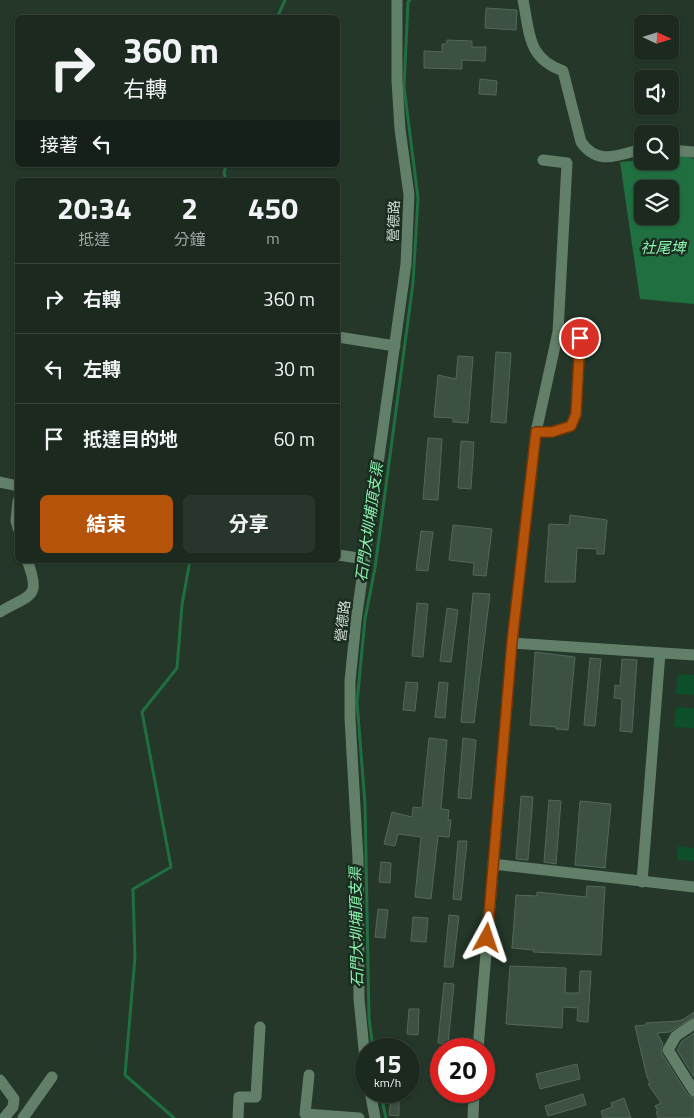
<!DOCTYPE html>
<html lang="zh-TW">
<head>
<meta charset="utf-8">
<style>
  :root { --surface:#1b291f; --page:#28352c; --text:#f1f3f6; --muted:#a0a6a4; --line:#39453d; --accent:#b45309 }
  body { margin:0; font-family:"Titillium Web","Noto Sans TC",sans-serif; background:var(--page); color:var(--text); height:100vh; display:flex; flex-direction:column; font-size:19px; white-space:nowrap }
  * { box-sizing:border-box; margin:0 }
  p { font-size:16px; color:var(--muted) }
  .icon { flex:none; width:28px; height:28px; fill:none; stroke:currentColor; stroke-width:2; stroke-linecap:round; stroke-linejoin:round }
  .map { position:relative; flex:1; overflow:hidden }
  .panel { position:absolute; left:15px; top:178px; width:325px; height:385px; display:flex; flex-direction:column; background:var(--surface); border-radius:8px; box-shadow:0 1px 4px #0004,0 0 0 1px var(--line) }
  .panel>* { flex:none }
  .top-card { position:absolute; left:15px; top:15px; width:325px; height:152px; border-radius:8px; box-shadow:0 1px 4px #0004,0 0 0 1px var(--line); background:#1b291f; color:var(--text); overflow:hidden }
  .needle { width:32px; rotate:94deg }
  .fabs { position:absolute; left:634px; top:15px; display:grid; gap:10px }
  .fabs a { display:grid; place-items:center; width:45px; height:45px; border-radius:8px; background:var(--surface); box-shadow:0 1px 4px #0004,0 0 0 1px var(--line); font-size:25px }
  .speed { position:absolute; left:355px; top:1038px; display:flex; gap:10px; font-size:25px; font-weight:700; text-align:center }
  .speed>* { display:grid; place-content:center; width:65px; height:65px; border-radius:50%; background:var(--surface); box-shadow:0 1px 4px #0004,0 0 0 1px var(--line); line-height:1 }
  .speed small { font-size:12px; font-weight:400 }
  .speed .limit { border:8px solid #d22; background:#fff; color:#111 }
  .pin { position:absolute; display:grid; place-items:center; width:42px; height:42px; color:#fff; margin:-21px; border:2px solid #fff; border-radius:50%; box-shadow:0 1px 5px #0007 }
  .me { position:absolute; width:55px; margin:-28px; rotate:5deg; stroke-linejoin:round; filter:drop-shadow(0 0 4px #0008) }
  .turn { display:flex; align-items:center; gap:18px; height:105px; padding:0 25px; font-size:22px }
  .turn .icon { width:65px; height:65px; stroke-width:2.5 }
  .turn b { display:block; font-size:35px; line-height:42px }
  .then { display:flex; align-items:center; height:48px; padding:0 25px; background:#0003; gap:10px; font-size:19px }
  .eta { display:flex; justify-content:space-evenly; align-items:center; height:85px; text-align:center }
  .eta b { font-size:30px; font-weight:700; line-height:35px }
  .cta { display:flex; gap:10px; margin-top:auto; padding:10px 25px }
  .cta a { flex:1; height:58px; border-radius:8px; background:var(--accent); color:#fff; font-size:20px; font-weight:700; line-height:58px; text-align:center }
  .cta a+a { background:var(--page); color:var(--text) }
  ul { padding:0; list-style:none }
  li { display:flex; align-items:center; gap:15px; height:70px; padding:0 25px; border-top:1px solid var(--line) }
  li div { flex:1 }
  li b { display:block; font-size:19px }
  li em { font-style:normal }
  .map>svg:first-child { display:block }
  .green { fill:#0d4f2b }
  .water { fill:#1f6f41; fill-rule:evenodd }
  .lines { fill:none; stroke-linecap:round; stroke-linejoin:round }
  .stream { stroke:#1f6f41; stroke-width:3 }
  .building { fill:#3d5143; stroke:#536859 }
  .minor { stroke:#617f69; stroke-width:11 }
  .route-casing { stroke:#753606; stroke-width:12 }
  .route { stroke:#b45309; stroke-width:9 }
  .labels { text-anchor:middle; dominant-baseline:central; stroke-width:5; stroke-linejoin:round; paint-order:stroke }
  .street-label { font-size:14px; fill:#d1dcd4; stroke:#1a2d20 }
  .water-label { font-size:15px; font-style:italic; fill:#8cf4af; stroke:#1a2d20 }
</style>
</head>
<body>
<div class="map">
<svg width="694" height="1118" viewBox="0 0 694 1118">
  <rect width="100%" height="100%" fill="#243729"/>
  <path class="green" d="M 678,674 L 694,675 L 694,695 L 676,694 Z
    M 676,707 L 694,708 L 694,728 L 674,727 Z
    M 678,846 L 694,848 L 694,861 L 677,860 Z"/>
  <path class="water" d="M 683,155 L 694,159 L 694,304 L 640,299 L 620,162 L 642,160 L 642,161 L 670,161 L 670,157 ZM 642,189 L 670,189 L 670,216 L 642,216 Z"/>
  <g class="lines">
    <path class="stream" d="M 277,18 L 285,0
      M 226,180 L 224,173 L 226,165
      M 373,1049 L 369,1018 L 365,804 L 357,702 L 365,619 L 375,568 L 413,283 L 418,198 L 404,87 L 408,2 L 410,0
      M 380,1091 L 386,1118
      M 174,1118 L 125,1075 L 135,957 L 133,889 L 171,867 L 142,712 L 177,668 L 182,605 L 190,560"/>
  </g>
  <path class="building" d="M 486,8 L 517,10 L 516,30 L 485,28 Z
    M 447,40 L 472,41 L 472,47 L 486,47 L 485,61 L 462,60 L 462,69 L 424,68 L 424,51 L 442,52 L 442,44 L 446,44 Z
    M 480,79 L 497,81 L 496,95 L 479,94 Z
    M 496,352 L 511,353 L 506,423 L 491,422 Z
    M 458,356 L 473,357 L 468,423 L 453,422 L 453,418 L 434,417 L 438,375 L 456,379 Z
    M 428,438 L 442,439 L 438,500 L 423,499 Z
    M 461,441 L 474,442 L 471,489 L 458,488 Z
    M 570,515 L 607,520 L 604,554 L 597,554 L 597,549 L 577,548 L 575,582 L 545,582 L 549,524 L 569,525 Z
    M 453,525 L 492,529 L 486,576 L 473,575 L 474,563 L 449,560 Z
    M 421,531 L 433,532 L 428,571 L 416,570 Z
    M 473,593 L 490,594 L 474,723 L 461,722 Z
    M 417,603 L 428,604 L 423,657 L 412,656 Z
    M 447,608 L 458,610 L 451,662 L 440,661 Z
    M 535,652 L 575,657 L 568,730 L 556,729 L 556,727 L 530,725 Z
    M 590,658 L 601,659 L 595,726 L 584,725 Z
    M 622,659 L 637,660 L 632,732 L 620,731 L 622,699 L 614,698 L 615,685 L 620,686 Z
    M 406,682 L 418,683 L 415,711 L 403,710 Z
    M 439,682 L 448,683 L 445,718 L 435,717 Z
    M 429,738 L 447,740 L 441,809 L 449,810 L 448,820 L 451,820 L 449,837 L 438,836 L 431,899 L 415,897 L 421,837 L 398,834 L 395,846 L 384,844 L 392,812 L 412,817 L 413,807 L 422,808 Z
    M 463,738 L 476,740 L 471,799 L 458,798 Z
    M 521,796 L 533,797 L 528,860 L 516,859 Z
    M 549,800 L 561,801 L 556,864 L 544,862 Z
    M 580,801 L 611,804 L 605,868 L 575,865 Z
    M 458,841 L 467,841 L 461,900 L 453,899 Z
    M 381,862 L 391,863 L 390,883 L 379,882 Z
    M 587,886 L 605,887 L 601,955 L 533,952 L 534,950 L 512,948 L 516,895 L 537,896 L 537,892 L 586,897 Z
    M 378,909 L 388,910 L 385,938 L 375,937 Z
    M 449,915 L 459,916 L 453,967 L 444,967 Z
    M 413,917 L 428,918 L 426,942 L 411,941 Z
    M 510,966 L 566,968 L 565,993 L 579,993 L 580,971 L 591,971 L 588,1022 L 577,1021 L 578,1008 L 563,1007 L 562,1028 L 506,1024 Z
    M 444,983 L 454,984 L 448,1044 L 438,1043 Z
    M 409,1009 L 419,1009 L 418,1035 L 407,1034 Z
    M 694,1012 L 694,1017 L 670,1032 L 657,1033 L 663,1044 L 661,1050 L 662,1054 L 688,1095 L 694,1098 L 694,1118 L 658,1118 L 656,1112 L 658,1111 L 655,1106 L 661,1103 L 648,1084 L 650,1083 L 647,1077 L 635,1026 L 646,1025 L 646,1023 L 678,1021 L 684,1019 Z
    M 694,1033 L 694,1077 L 677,1050 L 682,1041 Z
    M 436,1051 L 441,1051 L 441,1082 L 433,1081 Z
    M 577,1064 L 580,1079 L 540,1089 L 536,1074 Z
    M 389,1091 L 399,1091 L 399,1116 L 389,1115 L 391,1099 L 388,1099 Z
    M 583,1094 L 586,1105 L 548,1116 L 545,1106 Z
    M 624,1098 L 631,1118 L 603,1118 L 601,1111 L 612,1107 L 611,1103 Z"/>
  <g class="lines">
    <path class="minor" d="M 523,0 C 530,34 527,58 563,71 L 581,142 C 598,166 618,155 642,149
      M 670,150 L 694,152
      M 338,337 L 395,346
      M 536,432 L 552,432 L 571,426 L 576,414 L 580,338
      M 0,482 L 18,486
      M 18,501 L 16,521 L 18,528
      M 338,555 L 365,559
      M 0,612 C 30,594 42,599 27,560
      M 512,643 L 694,655
      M 493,864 L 694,887
      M 642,882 L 660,653
      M 694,1024 L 676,1036 L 668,1050 L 694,1091
      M 478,1049 L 512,643 L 536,432 L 558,332 L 567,163 L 543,160
      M 366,1069 L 359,999 L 358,859 L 350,718 L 350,681 L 356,621 L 406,264 L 409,195 L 400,129 L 397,81 L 397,0
      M 309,1075 L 305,1114 L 359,1118
      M 0,1080 L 14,1099 L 13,1107 L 4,1118
      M 370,1091 L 375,1118
      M 23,1118 L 52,1077
      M 238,1118 L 239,1097 L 256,1097 L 260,1027
      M 473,1118 L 474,1091"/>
  </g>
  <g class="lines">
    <g class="route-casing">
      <path id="route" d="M 487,938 L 512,642 L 536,432 L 552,432 L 571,426 L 576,414 L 580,338"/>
    </g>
    <use href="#route" class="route"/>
  </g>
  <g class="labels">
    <g class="street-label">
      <text transform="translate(393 221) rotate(-88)">營德路</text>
      <text transform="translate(342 621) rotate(-83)">營德路</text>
    </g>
    <g class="water-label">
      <text x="663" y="247">社尾埤</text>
      <text transform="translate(369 522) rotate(-82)">石門大圳埔頂支渠</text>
      <text transform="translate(356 927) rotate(-91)">石門大圳埔頂支渠</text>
    </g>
  </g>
</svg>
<div class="fabs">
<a><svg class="needle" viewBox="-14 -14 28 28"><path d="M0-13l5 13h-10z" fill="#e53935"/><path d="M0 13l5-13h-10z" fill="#a0a6a4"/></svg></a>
<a><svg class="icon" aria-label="sound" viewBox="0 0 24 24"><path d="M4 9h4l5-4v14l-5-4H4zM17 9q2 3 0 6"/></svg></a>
<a><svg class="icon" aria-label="search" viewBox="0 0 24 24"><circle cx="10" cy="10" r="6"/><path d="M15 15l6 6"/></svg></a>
<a><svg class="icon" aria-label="layers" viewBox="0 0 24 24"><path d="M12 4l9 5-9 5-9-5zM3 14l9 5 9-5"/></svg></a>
</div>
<div class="speed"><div>15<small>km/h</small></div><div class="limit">20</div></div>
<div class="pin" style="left:580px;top:338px;background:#d93025"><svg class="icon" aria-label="arrive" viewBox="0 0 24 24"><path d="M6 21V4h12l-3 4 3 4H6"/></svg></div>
<svg class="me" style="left:487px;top:938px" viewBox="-20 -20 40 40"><path d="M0-17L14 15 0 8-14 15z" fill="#b45309" stroke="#fff" stroke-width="4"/></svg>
<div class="top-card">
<div class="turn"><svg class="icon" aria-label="right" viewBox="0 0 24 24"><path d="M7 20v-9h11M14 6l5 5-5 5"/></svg><div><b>360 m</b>右轉</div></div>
<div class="then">接著<svg class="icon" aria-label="left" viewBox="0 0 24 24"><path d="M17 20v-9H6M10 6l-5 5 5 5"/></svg></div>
</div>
<section class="panel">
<div class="eta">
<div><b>20:34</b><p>抵達</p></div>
<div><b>2</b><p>分鐘</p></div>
<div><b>450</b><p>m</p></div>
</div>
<ul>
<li><svg class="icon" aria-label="right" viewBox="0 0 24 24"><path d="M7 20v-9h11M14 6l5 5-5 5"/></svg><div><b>右轉</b></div><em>360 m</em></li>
<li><svg class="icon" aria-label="left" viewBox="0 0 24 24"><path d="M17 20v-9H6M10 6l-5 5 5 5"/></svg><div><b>左轉</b></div><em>30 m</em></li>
<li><svg class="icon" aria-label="arrive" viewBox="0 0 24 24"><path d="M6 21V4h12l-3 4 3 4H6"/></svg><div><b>抵達目的地</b></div><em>60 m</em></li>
</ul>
<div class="cta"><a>結束</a><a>分享</a></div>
</section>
</div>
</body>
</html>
